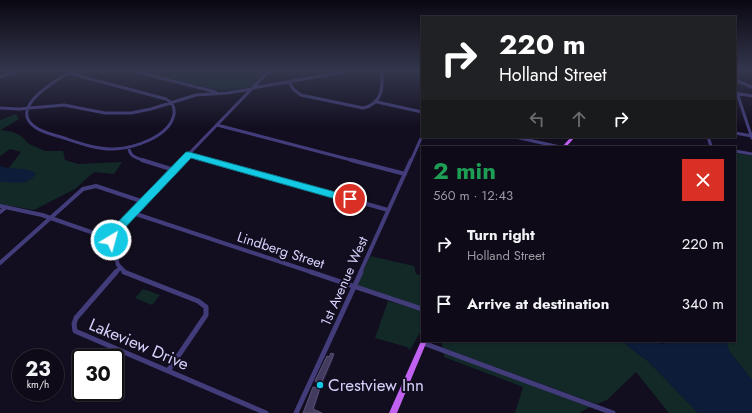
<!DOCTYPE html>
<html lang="en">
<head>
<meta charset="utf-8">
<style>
  :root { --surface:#0e0a17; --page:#171320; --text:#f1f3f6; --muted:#9b9aa1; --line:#2e2b36 }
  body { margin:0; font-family:Jost,sans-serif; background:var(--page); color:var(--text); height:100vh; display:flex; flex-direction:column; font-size:15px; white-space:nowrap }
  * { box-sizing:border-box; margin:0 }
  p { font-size:13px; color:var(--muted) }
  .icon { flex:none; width:22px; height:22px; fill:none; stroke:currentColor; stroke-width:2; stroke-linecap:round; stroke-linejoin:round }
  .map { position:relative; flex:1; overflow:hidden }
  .details { position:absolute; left:421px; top:146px; width:315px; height:196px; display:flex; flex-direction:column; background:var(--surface); border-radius:0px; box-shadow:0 1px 3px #0004,0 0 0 1px var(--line) }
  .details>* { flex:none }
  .guide { position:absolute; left:421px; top:16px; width:315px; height:122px; border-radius:0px; box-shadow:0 1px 3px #0004,0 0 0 1px var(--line); background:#202124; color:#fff; overflow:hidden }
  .speed { position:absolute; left:12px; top:349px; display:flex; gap:8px; font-size:20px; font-weight:700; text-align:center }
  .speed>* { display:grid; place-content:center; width:52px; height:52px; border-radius:50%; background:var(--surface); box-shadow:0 1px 3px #0004,0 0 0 1px var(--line); line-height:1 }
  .speed small { font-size:10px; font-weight:400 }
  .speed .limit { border:2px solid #111; border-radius:6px; background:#fff; color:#111 }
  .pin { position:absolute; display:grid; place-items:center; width:34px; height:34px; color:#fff; margin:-17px; border:2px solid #fff; border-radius:50%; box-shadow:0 1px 4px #0007 }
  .me { position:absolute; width:44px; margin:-22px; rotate:37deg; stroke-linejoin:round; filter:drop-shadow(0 0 3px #0008) }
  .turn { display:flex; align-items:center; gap:14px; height:84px; padding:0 12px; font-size:18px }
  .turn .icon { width:52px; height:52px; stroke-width:2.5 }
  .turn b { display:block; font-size:28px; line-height:34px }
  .lanes { display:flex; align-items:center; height:38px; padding:0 12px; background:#0003; justify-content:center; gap:20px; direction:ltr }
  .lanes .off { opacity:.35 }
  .round { display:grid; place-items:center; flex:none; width:42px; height:42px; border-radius:0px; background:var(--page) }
  .summary { display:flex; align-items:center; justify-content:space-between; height:68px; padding:0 12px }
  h1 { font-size:24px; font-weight:700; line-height:30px; color:#1e9e55 }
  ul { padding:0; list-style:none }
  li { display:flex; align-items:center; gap:12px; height:60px; padding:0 12px }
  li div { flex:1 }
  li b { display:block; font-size:15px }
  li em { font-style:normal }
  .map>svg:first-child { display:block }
  .green { fill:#122928 }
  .water { fill:#0d1c39 }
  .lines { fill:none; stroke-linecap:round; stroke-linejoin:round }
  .minor-far2 { stroke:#423d7a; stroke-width:3 }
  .minor-far1 { stroke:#423d7a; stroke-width:4 }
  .minor { stroke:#423d7a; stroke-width:5 }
  .major { fill:#c061f1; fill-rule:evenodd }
  .wall { fill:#31294b }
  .shaded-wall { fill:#1d1632 }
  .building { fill:#423b5e; stroke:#5a5277 }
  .route { fill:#14c9e4; stroke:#0d8394 }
  .poi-dot { fill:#14c9e4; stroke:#120e1f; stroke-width:1.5 }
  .labels { text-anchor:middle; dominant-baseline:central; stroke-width:4; stroke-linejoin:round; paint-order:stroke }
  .street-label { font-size:14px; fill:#d7d1fb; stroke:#120e1f }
  .near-street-label { font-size:17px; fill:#d7d1fb; stroke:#120e1f }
  .near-poi-label { font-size:17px; fill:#d7d1fb; stroke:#120e1f; text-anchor:start }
</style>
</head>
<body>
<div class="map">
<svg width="752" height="413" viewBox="0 0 752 413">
  <rect width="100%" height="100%" fill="#120e1f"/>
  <path class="green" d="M 138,71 L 267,71 L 251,87 L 222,91 Z
    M 16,114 L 19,119 L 1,130 L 13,132 L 21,136 L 29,144 L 45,151 L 63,151 L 65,160 L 78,164 L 122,162 L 114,174 L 94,172 L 75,189 L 34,210 L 0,204 L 0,182 L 27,182 L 25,169 L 8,169 L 21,152 L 10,149 L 0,156 L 0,120 Z
    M 735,153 L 752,156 L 752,380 L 729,351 L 726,341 L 735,341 Z
    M 370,256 L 414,266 L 416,274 L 422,276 L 422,307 L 357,286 Z
    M 143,289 L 160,295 L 152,305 L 135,298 Z
    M 388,301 L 422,311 L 422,329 L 410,350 L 407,347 L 375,338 Z
    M 441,341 L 624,341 L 629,347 L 649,362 L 698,413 L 669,413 L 636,372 L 607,400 L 597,404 L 443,348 Z
    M 444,353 L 590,407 L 579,413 L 515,413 L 523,387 L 444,357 Z"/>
  <path class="water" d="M 0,166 C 11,170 28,167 36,173 C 29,186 14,182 0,182 Z
    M 624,341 L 654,341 L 662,344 L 673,341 L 726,341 L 729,351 L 752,380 L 752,413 L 698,413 L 649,362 L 629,347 Z"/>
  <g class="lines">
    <path class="minor-far2" d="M 133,71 L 216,92
      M 68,73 L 166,99 C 172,102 175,107 174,114 C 170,137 134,148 114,149 C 98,150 79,143 64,138 C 55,135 43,133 35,127 C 8,108 54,82 68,73 Z
      M 68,73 L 71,71
      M 0,77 L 15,71
      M 735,80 L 752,87
      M 289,82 L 294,90 L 301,95 L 363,108 C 382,104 383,88 382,71
      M 253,88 L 350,71
      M 735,91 L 737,93 L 752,138
      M 735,93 L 752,96
      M 377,102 L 422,112
      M 0,108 L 19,109 L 64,105 L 105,113 L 131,113 L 151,109 L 196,95 L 227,93 L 252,89
      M 217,125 L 355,161
      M 735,133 L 752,136
      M 515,137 L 560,147
      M 708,137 L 711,146 L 715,147
      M 129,147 C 129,157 137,158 146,161
      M 735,151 L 752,154
      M 189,154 L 214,161
      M 182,161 L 269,71
      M 411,161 L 422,136"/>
    <path class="minor-far1" d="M 142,160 L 174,170
      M 210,160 L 388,210
      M 351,160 L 405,174
      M 0,206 L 42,215 L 111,239
      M 0,212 L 6,207
      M 133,213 L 314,273
      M 111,239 L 116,230 L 183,160
      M 111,239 L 118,265 L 126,273
      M 0,263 L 83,189 L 96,186 L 144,202
      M 115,273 L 120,268
      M 360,273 L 411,160"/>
    <path class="minor" d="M 116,272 L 76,318 L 74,324 L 75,331 L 266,413
      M 124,272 L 198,301 L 206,307 L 206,315 L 168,371
      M 311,272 L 422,309
      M 423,343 L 613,413
      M 296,413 L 361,272"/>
    <path class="major" d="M 571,137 L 575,137 L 566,147 L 562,147 Z
      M 422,339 L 422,341 L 427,341 L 397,413 L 389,413 Z"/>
  </g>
  <path class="wall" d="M 329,357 L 334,357 L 322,386 L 316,384 L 315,381 Z"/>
  <path class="shaded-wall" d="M 334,354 L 334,357 L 322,386 L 321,384 Z
    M 320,388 L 320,391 L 314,412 L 313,409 Z"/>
  <path class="building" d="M 331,353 L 334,354 L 321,384 L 315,381 L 327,356 L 329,357 Z
    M 313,387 L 320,388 L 313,409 L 322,413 L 303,413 Z"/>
  <linearGradient id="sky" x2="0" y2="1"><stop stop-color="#0a0811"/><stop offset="0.55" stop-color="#33364d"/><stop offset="1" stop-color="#33364d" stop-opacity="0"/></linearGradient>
  <rect width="752" height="128" fill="url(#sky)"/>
  <path class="route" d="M 186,152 L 189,152 L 350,196 L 355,199 L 350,203 L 191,158 L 120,233 L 114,242 L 107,242 L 106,240 L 113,227 Z"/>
  <circle class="poi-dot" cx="320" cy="385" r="4"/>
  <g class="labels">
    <g class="street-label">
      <text transform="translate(281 250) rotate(18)">Lindberg Street</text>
      <text transform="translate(344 281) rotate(-66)">1st Avenue West</text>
    </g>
    <g class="near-street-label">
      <text transform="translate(139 344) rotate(23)">Lakeview Drive</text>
    </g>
    <g class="near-poi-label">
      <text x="328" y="385">Crestview Inn</text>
    </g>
  </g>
</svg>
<div class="speed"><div>23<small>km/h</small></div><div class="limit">30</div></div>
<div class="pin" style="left:350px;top:199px;background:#d93025"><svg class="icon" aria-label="arrive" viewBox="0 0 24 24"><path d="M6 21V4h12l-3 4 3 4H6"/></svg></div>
<svg class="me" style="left:111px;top:240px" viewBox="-20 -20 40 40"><circle r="17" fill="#14c9e4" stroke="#fff" stroke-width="3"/><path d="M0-11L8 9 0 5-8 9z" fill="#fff"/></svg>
<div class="guide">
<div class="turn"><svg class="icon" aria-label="right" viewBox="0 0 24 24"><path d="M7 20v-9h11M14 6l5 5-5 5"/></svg><div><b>220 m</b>Holland Street</div></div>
<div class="lanes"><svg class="icon off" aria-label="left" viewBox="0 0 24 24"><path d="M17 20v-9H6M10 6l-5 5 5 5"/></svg><svg class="icon off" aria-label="ahead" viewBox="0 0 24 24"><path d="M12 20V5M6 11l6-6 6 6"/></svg><svg class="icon" aria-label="right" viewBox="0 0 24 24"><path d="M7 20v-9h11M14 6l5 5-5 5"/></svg></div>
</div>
<section class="details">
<div class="summary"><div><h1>2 min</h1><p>560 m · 12:43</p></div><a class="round" style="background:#d93025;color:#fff"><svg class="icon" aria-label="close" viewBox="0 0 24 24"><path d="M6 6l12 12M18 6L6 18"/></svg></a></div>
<ul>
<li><svg class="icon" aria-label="right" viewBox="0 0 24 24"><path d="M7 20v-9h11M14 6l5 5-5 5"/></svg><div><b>Turn right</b><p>Holland Street</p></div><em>220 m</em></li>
<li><svg class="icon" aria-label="arrive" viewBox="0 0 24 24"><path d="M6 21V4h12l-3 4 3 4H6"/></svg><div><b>Arrive at destination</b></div><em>340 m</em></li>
</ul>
</section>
</div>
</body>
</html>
